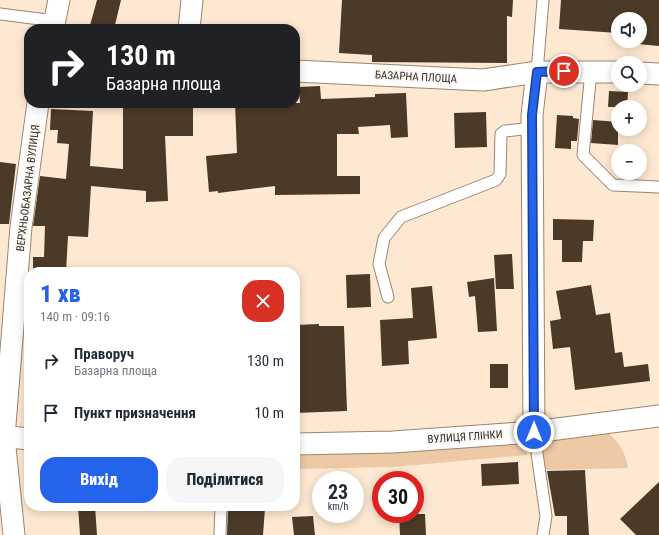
<!DOCTYPE html>
<html lang="uk">
<head>
<meta charset="utf-8">
<style>
  :root { --surface:#fff; --page:#f6f6f7; --text:#1f2937; --muted:#747a83; --accent:#2563eb }
  body { margin:0; font-family:"Roboto Condensed",sans-serif; background:var(--page); color:var(--text); height:100vh; display:flex; flex-direction:column; font-size:15px; white-space:nowrap }
  * { box-sizing:border-box; margin:0 }
  p { font-size:13px; color:var(--muted) }
  .icon { flex:none; width:22px; height:22px; fill:none; stroke:currentColor; stroke-width:2; stroke-linecap:round; stroke-linejoin:round }
  .map { position:relative; flex:1; overflow:hidden }
  .details { position:absolute; left:24px; top:267px; width:276px; height:244px; display:flex; flex-direction:column; background:var(--surface); border-radius:16px; box-shadow:0 2px 10px #0003 }
  .details>* { flex:none }
  .top-card { position:absolute; left:24px; top:24px; width:276px; height:84px; border-radius:16px; box-shadow:0 2px 10px #0003; background:#202124; color:#fff; overflow:hidden }
  .fabs { position:absolute; left:611px; top:12px; display:grid; gap:8px }
  .fabs a { display:grid; place-items:center; width:36px; height:36px; border-radius:50%; background:var(--surface); box-shadow:0 2px 10px #0003; font-size:20px }
  .speed { position:absolute; left:312px; top:471px; display:flex; gap:8px; font-size:20px; font-weight:700; text-align:center }
  .speed>* { display:grid; place-content:center; width:52px; height:52px; border-radius:50%; background:var(--surface); box-shadow:0 2px 10px #0003; line-height:1 }
  .speed small { font-size:10px; font-weight:400 }
  .speed .limit { border:6px solid #d22; background:#fff; color:#111 }
  .pin { position:absolute; display:grid; place-items:center; width:34px; height:34px; color:#fff; margin:-17px; border:2px solid #fff; border-radius:50%; box-shadow:0 1px 4px #0007 }
  .me { position:absolute; width:44px; margin:-22px; rotate:0deg; stroke-linejoin:round; filter:drop-shadow(0 0 3px #0008) }
  .turn { display:flex; align-items:center; gap:14px; height:84px; padding:0 16px; font-size:18px }
  .turn .icon { width:52px; height:52px; stroke-width:2.5 }
  .turn b { display:block; font-size:28px; line-height:34px }
  .round { display:grid; place-items:center; flex:none; width:42px; height:42px; border-radius:16px; background:var(--page) }
  .head { display:flex; align-items:center; justify-content:space-between; height:68px; padding:0 16px }
  h1 { font-size:24px; font-weight:800; line-height:30px; color:var(--accent) }
  .cta { display:flex; gap:8px; margin-top:auto; padding:8px 16px }
  .cta a { flex:1; height:46px; border-radius:16px; background:var(--accent); color:#fff; font-size:16px; font-weight:800; line-height:46px; text-align:center }
  .cta a+a { background:var(--page); color:var(--text) }
  ul { padding:0; list-style:none }
  li { display:flex; align-items:center; gap:12px; height:52px; padding:0 16px }
  li div { flex:1 }
  li b { display:block; font-size:15px }
  li em { font-style:normal }
  .map>svg:first-child { display:block }
  .green { fill:#edc9a5 }
  .building { fill:#4b3a27 }
  .lines { fill:none; stroke-linecap:round; stroke-linejoin:round }
  .lane-casing { stroke:#9a8571; stroke-width:13 }
  .street-casing { stroke:#9a8571; stroke-width:23 }
  .lane { stroke:#fff; stroke-width:11 }
  .street { stroke:#fff; stroke-width:21 }
  .route-casing { stroke:#184099; stroke-width:10 }
  .route { stroke:#2563eb; stroke-width:7 }
  .labels { text-anchor:middle; dominant-baseline:central; stroke-width:4; stroke-linejoin:round; paint-order:stroke }
  .street-label { font-size:11px; fill:#362e25; stroke:#fdf8f4 }
</style>
</head>
<body>
<div class="map">
<svg width="659" height="535" viewBox="0 0 659 535">
  <rect width="100%" height="100%" fill="#fee8d1"/>
  <path class="green" d="M 600,426 C 615,438 625,448 628,468 L 547,470 L 543,461 L 542,434 Z
    M 526,437 L 527,455 L 393,467 L 295,469 L 295,451 Z"/>
  <path class="building" d="M 97,0 L 121,0 L 114,29 L 89,29 Z
    M 342,0 L 513,0 L 512,17 L 507,16 L 507,63 L 372,62 L 372,55 L 339,53 Z
    M 561,0 L 659,0 L 659,46 L 628,43 L 628,41 L 640,41 L 640,19 L 618,19 L 618,33 L 559,29 Z
    M 320,86 L 321,99 L 375,97 L 375,94 L 406,93 L 408,137 L 391,138 L 390,125 L 358,127 L 359,134 L 337,134 L 337,176 L 360,176 L 360,194 L 275,195 L 275,186 L 218,193 L 218,191 L 209,192 L 206,156 L 237,153 L 235,103 L 300,103 L 299,87 Z
    M 609,91 L 628,92 L 627,107 L 608,107 Z
    M 123,103 L 193,103 L 193,136 L 165,136 L 168,201 L 146,202 L 146,191 L 91,186 L 88,237 L 68,236 L 66,272 L 33,272 L 33,257 L 44,257 L 45,226 L 33,226 L 40,176 L 66,179 L 69,144 L 57,143 L 58,130 L 50,130 L 51,109 L 93,111 L 90,166 L 123,169 Z
    M 486,112 L 487,147 L 455,148 L 454,113 Z
    M 557,115 L 573,116 L 573,118 L 579,119 L 577,141 L 571,141 L 571,149 L 555,148 Z
    M 593,120 L 618,122 L 618,145 L 591,143 Z
    M 0,162 L 16,164 L 9,224 L 0,224 Z
    M 553,219 L 594,220 L 593,241 L 583,241 L 582,262 L 562,262 L 562,240 L 553,240 Z
    M 512,254 L 514,289 L 496,289 L 494,255 Z
    M 370,274 L 371,307 L 347,308 L 346,275 Z
    M 494,278 L 497,331 L 478,332 L 475,296 L 469,297 L 467,282 Z
    M 591,285 L 596,315 L 610,313 L 615,353 L 622,352 L 624,367 L 648,364 L 650,381 L 575,390 L 570,347 L 553,349 L 550,321 L 561,319 L 556,291 Z
    M 432,286 L 437,338 L 408,341 L 409,364 L 382,366 L 380,320 L 413,318 L 411,288 Z
    M 319,324 L 319,326 L 344,326 L 347,411 L 295,413 L 295,325 Z
    M 490,364 L 508,364 L 508,388 L 490,388 Z
    M 518,462 L 519,484 L 482,486 L 481,464 Z
    M 585,470 L 589,535 L 567,535 L 567,516 L 555,516 L 547,471 Z
    M 659,482 L 659,535 L 636,535 L 620,519 Z
    M 78,506 L 95,506 L 97,535 L 80,535 Z
    M 228,506 L 261,506 L 261,508 L 265,508 L 263,535 L 227,535 Z
    M 399,514 L 425,514 L 426,535 L 400,535 Z
    M 313,516 L 315,535 L 294,535 L 292,517 Z"/>
  <g class="lines">
    <g class="lane-casing">
      <path id="lane" d="M 0,14 L 55,21
        M 591,71 L 583,155 L 613,185 L 659,187
        M 537,72 L 543,0
        M 388,297 L 379,264 L 384,238 L 401,217 L 496,180 L 500,174 L 501,134 L 505,131 L 532,128
        M 534,432 L 546,516 L 543,535
        M 220,535 L 221,506"/>
    </g>
    <g class="street-casing">
      <path id="street" d="M 53,29 L 59,0
        M 189,29 L 192,0
        M 295,71 L 483,80 L 537,72 L 618,72
        M 640,73 L 659,74
        M 534,432 L 532,115 L 537,72
        M 0,436 L 29,439
        M 295,444 L 393,442 L 534,432 L 659,416
        M 14,535 L 4,437 L 21,227 L 38,103"/>
    </g>
    <use href="#lane" class="lane"/>
    <use href="#street" class="street"/>
  </g>
  <g class="lines">
    <g class="route-casing">
      <path id="route" d="M 534,432 L 532,115 L 537,72 L 564,71"/>
    </g>
    <use href="#route" class="route"/>
  </g>
  <g class="labels">
    <g class="street-label">
      <text transform="translate(416 77) rotate(3)">БАЗАРНА ПЛОЩА</text>
      <text transform="translate(28 188) rotate(-83)">ВЕРХНЬОБАЗАРНА ВУЛИЦЯ</text>
      <text transform="translate(465 437) rotate(-4)">ВУЛИЦЯ ГЛІНКИ</text>
    </g>
  </g>
</svg>
<div class="fabs">
<a><svg class="icon" aria-label="sound" viewBox="0 0 24 24"><path d="M4 9h4l5-4v14l-5-4H4zM17 9q2 3 0 6"/></svg></a>
<a><svg class="icon" aria-label="search" viewBox="0 0 24 24"><circle cx="10" cy="10" r="6"/><path d="M15 15l6 6"/></svg></a>
<a>+</a>
<a>−</a>
</div>
<div class="speed"><div>23<small>km/h</small></div><div class="limit">30</div></div>
<div class="pin" style="left:564px;top:71px;background:#d93025"><svg class="icon" aria-label="arrive" viewBox="0 0 24 24"><path d="M6 21V4h12l-3 4 3 4H6"/></svg></div>
<svg class="me" style="left:534px;top:432px" viewBox="-20 -20 40 40"><circle r="17" fill="#2563eb" stroke="#fff" stroke-width="3"/><path d="M0-11L8 9 0 5-8 9z" fill="#fff"/></svg>
<div class="top-card">
<div class="turn"><svg class="icon" aria-label="right" viewBox="0 0 24 24"><path d="M7 20v-9h11M14 6l5 5-5 5"/></svg><div><b>130 m</b>Базарна площа</div></div>
</div>
<section class="details">
<div class="head"><div><h1>1 хв</h1><p>140 m · 09:16</p></div><a class="round" style="background:#d93025;color:#fff"><svg class="icon" aria-label="close" viewBox="0 0 24 24"><path d="M6 6l12 12M18 6L6 18"/></svg></a></div>
<ul>
<li><svg class="icon" aria-label="right" viewBox="0 0 24 24"><path d="M7 20v-9h11M14 6l5 5-5 5"/></svg><div><b>Праворуч</b><p>Базарна площа</p></div><em>130 m</em></li>
<li><svg class="icon" aria-label="arrive" viewBox="0 0 24 24"><path d="M6 21V4h12l-3 4 3 4H6"/></svg><div><b>Пункт призначення</b></div><em>10 m</em></li>
</ul>
<div class="cta"><a>Вихід</a><a>Поділитися</a></div>
</section>
</div>
</body>
</html>
